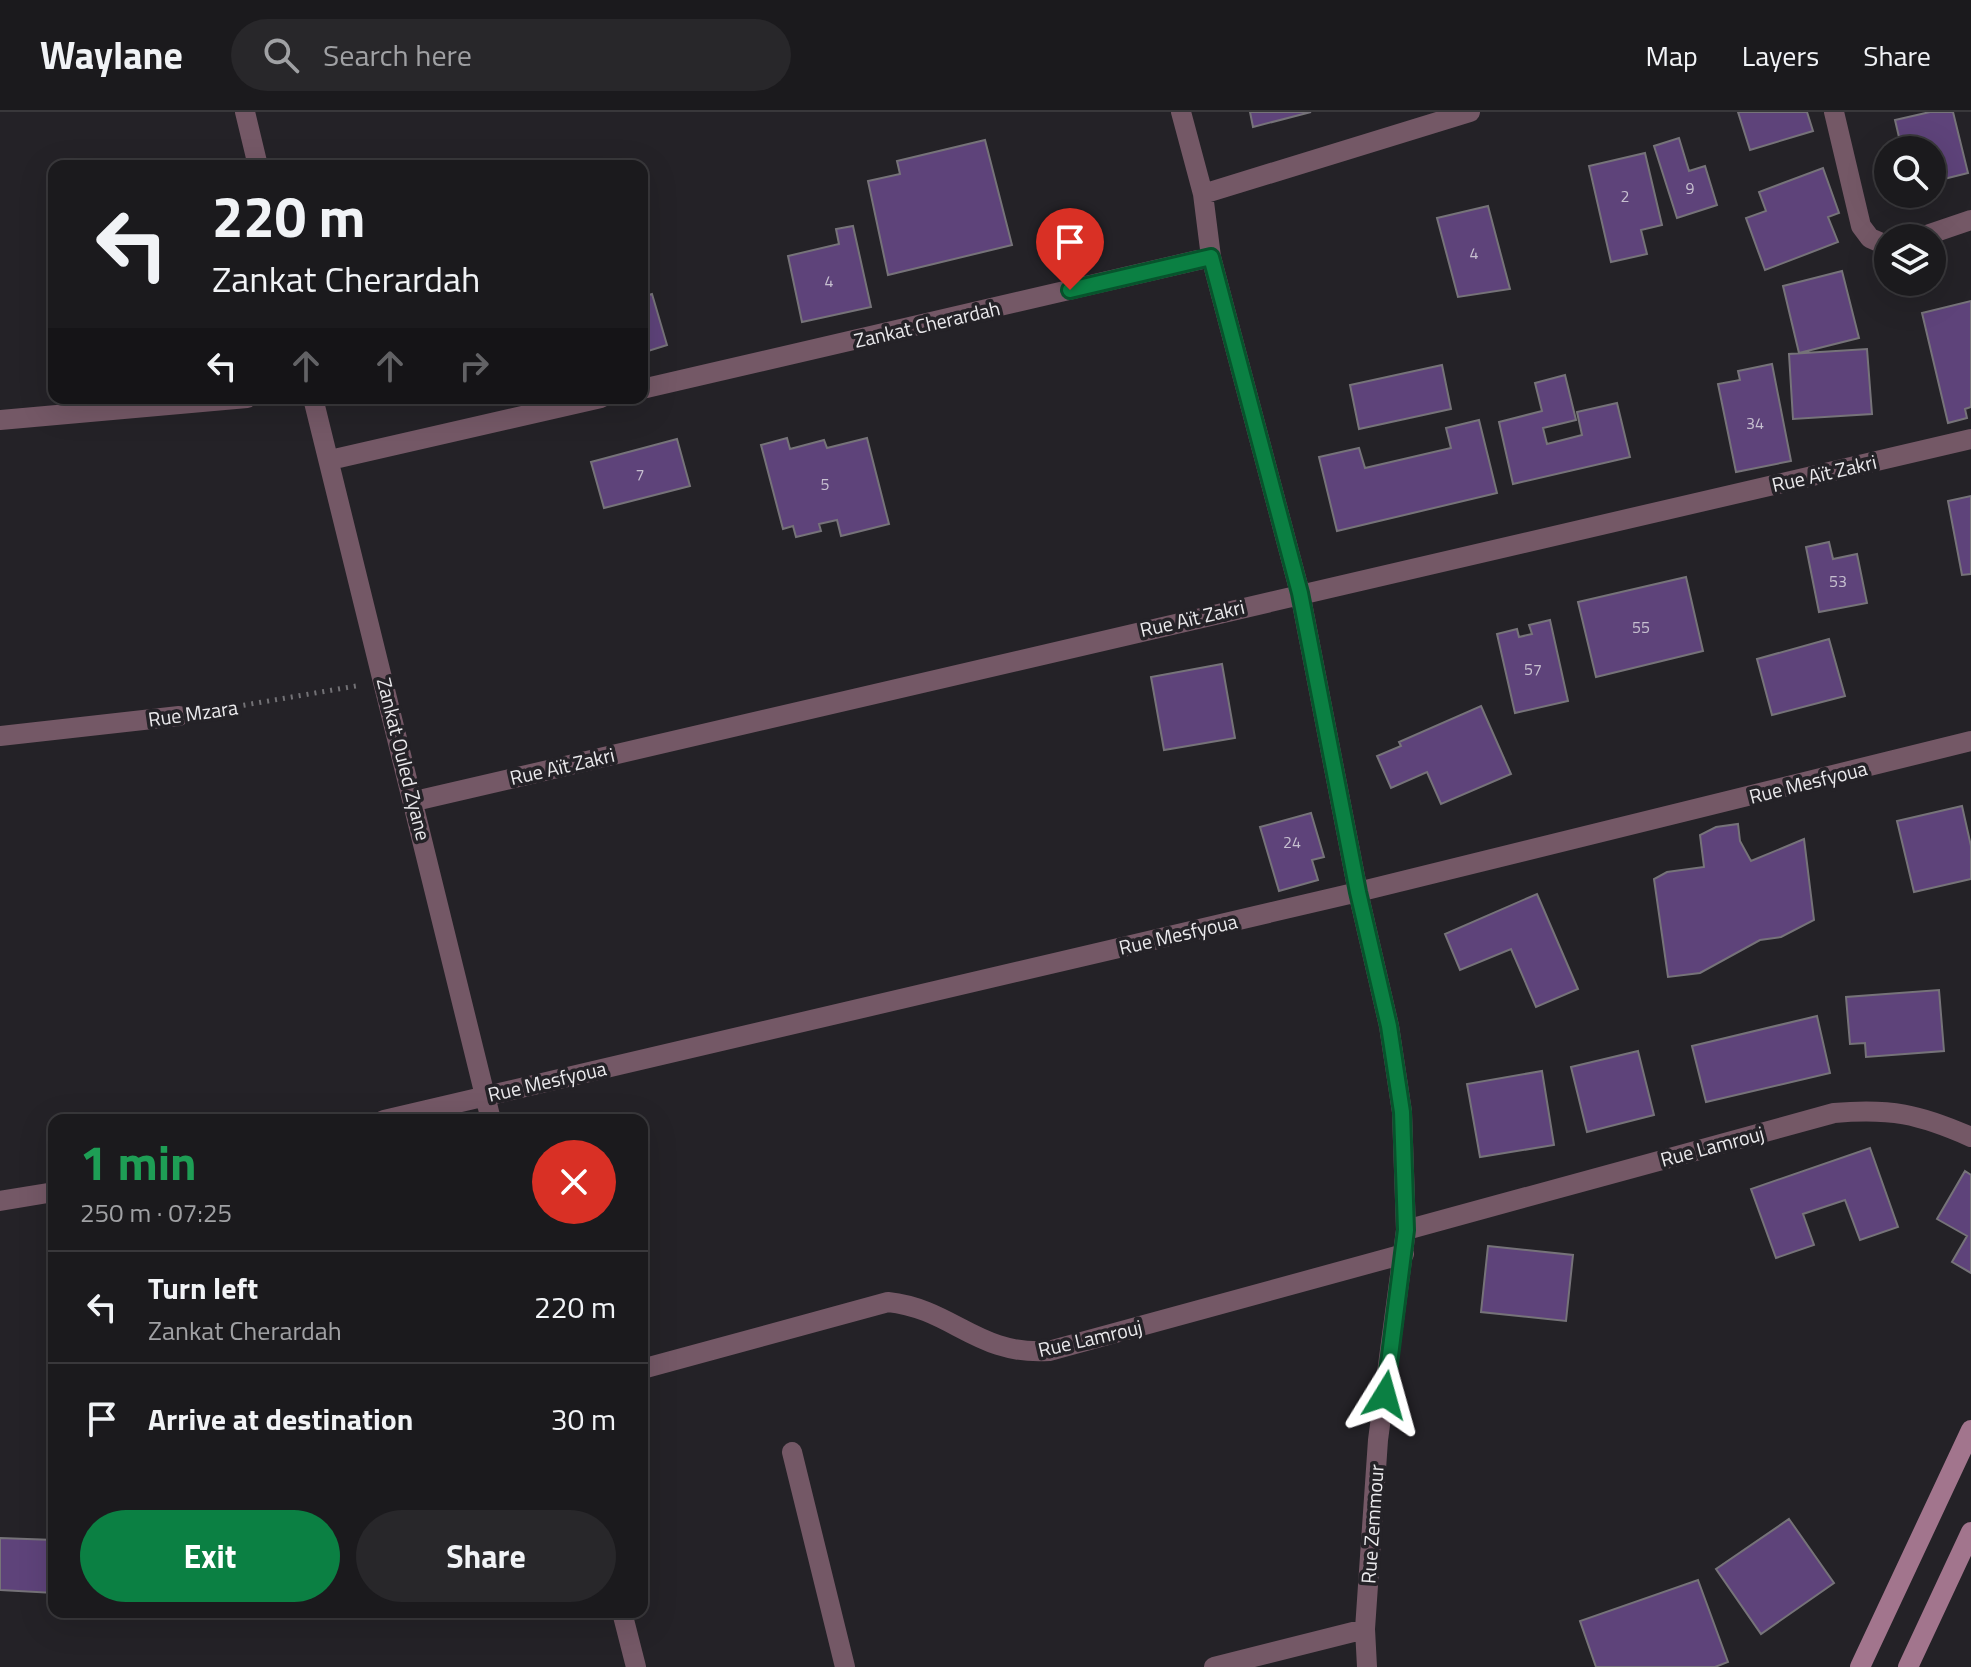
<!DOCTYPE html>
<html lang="en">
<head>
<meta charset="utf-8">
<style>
  :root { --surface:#1b1a1d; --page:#28272a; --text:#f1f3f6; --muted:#a0a1a4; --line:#39383b; --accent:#0b8043 }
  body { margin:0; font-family:"Titillium Web",sans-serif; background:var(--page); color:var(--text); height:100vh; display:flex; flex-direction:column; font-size:30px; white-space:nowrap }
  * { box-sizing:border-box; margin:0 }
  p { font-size:26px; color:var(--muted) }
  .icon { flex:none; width:44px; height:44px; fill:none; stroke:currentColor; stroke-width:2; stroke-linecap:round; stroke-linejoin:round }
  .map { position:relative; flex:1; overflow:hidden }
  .details { position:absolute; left:48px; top:1002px; width:600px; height:504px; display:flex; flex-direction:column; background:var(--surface); border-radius:16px; box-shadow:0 8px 32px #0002,0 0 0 2px var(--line) }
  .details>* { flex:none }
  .top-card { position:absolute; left:48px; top:48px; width:600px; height:244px; border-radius:16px; box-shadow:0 8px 32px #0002,0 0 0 2px var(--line); background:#1b1a1d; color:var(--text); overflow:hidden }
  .controls { position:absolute; left:1874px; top:24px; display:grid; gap:16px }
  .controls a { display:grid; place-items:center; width:72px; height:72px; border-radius:50%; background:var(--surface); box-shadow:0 8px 32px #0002,0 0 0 2px var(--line); font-size:40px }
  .pin { position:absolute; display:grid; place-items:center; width:68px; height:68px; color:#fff; margin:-82px -34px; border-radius:50% 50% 50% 0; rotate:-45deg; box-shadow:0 0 8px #0007 }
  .pin .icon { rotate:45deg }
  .me { position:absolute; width:88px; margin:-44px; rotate:8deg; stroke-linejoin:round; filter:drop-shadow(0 0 6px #0008) }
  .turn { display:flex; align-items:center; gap:28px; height:168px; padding:0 32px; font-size:36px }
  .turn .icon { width:104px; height:104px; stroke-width:2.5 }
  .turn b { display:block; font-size:56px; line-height:68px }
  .lanes { display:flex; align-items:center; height:76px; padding:0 32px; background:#0003; justify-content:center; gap:40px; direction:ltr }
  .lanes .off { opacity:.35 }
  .round { display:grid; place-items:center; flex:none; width:84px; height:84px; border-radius:42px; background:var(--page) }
  .summary { display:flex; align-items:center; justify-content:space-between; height:136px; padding:0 32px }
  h1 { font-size:48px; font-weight:700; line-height:60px; color:#1e9e55 }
  .action { display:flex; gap:16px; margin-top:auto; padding:16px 32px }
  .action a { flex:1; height:92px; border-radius:48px; background:var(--accent); color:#fff; font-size:32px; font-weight:700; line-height:92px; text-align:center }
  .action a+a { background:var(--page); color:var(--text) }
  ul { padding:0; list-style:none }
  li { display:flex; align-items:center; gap:24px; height:112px; padding:0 32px; border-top:2px solid var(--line) }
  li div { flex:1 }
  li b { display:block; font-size:30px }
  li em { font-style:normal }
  header { display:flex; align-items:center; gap:48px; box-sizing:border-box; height:112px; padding:0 40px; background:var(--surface); border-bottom:2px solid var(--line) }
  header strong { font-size:38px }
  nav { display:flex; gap:44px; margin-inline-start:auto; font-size:28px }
  .search { width:560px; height:72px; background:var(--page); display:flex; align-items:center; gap:20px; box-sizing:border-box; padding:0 28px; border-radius:44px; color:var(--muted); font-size:30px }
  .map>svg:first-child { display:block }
  .building { fill:#5e437a; stroke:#767379; stroke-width:2 }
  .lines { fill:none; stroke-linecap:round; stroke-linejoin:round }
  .path { stroke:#737276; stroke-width:5; stroke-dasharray:2 6; stroke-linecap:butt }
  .street { stroke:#745866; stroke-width:20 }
  .secondary { stroke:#a2758d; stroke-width:20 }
  .route-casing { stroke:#07532c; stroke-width:20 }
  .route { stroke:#0b8043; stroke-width:14 }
  .labels { text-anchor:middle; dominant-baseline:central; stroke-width:7; stroke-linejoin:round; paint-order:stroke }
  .number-label { font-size:16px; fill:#c7c0d0 }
  .street-label { font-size:20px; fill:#eae9ec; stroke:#242227 }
</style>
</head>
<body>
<header>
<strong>Waylane</strong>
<div class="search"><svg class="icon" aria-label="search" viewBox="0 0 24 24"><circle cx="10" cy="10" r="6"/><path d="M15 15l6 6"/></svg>Search here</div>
<nav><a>Map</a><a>Layers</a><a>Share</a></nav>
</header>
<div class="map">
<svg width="1971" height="1555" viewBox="0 0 1971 1555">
  <rect width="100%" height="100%" fill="#242227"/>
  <path class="building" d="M 1250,0 L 1311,0 L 1253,15 Z
    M 1738,0 L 1807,0 L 1813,19 L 1750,38 Z
    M 1930,0 L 1953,0 L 1968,61 L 1932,70 L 1932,38 L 1902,38 L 1895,8 Z
    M 1679,26 L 1689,59 L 1705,54 L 1717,93 L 1677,106 L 1654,34 Z
    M 985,28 L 1012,133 L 888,163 L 868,69 L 900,62 L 897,49 Z
    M 1645,41 L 1662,113 L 1641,118 L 1647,142 L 1611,150 L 1589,54 Z
    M 1823,56 L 1839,101 L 1828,105 L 1838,130 L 1765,158 L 1746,106 L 1766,99 L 1759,80 Z
    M 1488,94 L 1510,177 L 1458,185 L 1437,106 Z
    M 853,114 L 871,195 L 802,210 L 788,144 L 839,132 L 836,117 Z
    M 1842,159 L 1859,226 L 1799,241 L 1783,174 Z
    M 652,182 L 667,233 L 642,241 L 642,185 Z
    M 1971,189 L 1971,295 L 1965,297 L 1967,306 L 1948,311 L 1922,201 Z
    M 1867,237 L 1872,302 L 1793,307 L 1789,242 Z
    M 1772,252 L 1791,349 L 1736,360 L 1718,272 L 1740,268 L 1738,259 Z
    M 1442,253 L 1451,297 L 1359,317 L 1350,273 Z
    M 1565,263 L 1576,308 L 1543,316 L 1547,332 L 1582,323 L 1577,300 L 1617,291 L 1630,345 L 1513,372 L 1499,310 L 1542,299 L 1535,271 Z
    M 1479,308 L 1497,381 L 1337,419 L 1319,345 L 1359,336 L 1365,356 L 1451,336 L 1446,316 Z
    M 787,326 L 790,337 L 824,328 L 827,336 L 867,326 L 889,412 L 841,424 L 837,408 L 819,412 L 821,419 L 796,425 L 793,414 L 783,417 L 761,333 Z
    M 677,327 L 690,374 L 604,396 L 591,350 Z
    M 1971,384 L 1971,462 L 1962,463 L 1948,389 Z
    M 1829,430 L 1833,447 L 1857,442 L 1867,491 L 1819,500 L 1806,435 Z
    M 1686,465 L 1703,539 L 1596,565 L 1578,490 Z
    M 1550,508 L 1568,589 L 1515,601 L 1497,522 L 1517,517 L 1519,525 L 1532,522 L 1529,513 Z
    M 1829,527 L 1845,584 L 1772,603 L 1757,547 Z
    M 1222,552 L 1235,626 L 1164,638 L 1151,565 Z
    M 1481,594 L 1511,662 L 1441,692 L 1427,660 L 1391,676 L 1377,644 L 1401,634 L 1399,630 Z
    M 1962,694 L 1971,734 L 1971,767 L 1914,780 L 1897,709 Z
    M 1311,701 L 1324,745 L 1312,748 L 1318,768 L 1279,779 L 1260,715 Z
    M 1738,712 L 1740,729 L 1751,749 L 1804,727 L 1814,808 L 1781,825 L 1760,828 L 1700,861 L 1668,865 L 1654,767 L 1667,760 L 1704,755 L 1700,723 L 1716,715 Z
    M 1537,782 L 1578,877 L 1536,895 L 1511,837 L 1460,858 L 1445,822 Z
    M 1939,878 L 1944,939 L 1866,945 L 1865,931 L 1850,932 L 1846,885 Z
    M 1817,904 L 1830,961 L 1706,990 L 1692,934 Z
    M 1638,939 L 1654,1003 L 1587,1020 L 1571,955 Z
    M 1542,959 L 1554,1033 L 1480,1045 L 1467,972 Z
    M 1870,1036 L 1898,1115 L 1860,1128 L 1845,1088 L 1803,1102 L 1814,1133 L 1776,1146 L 1751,1077 Z
    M 1965,1059 L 1971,1063 L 1971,1161 L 1952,1150 L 1967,1124 L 1937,1107 Z
    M 1488,1134 L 1573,1143 L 1566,1209 L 1481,1200 Z
    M 1789,1407 L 1834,1471 L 1761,1522 L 1716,1457 Z
    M 0,1426 L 54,1428 L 54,1481 L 0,1478 Z
    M 1698,1468 L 1728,1550 L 1715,1555 L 1596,1555 L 1580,1509 Z"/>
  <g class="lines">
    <path class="path" d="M 204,600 L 356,574"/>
    <path class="street" d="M 245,0 L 258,54
      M 1181,0 L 1203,82 L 1211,145 L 1300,481 L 1358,780 L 1389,914 L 1402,1000 L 1406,1118 L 1378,1328 L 1365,1517 L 1367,1555
      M 1834,0 L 1861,114 L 1870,126 L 1888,134
      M 1203,82 L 1470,0
      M 1918,126 L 1971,108
      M 642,277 L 1211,145
      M 313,286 L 491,1008
      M 0,308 L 247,286
      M 330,348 L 601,286
      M 0,624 L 179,604
      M 415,689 L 1971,327
      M 384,1008 L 1358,780 L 1971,629
      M 0,1089 L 54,1080
      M 1406,1118 L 1834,1001 C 1890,996 1919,1002 1971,1025
      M 642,1257 L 888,1190 C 953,1197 977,1244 1049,1239 L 1404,1142
      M 792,1340 L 845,1555
      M 622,1500 L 636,1555
      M 1214,1555 L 1365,1517"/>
    <path class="secondary" d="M 1860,1555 L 1971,1318
      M 1908,1555 L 1971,1420"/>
  </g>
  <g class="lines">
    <g class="route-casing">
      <path id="route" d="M 1070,178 L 1211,145 L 1300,481 L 1358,780 L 1389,914 L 1402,1000 L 1406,1118 L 1385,1283"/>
    </g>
    <use href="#route" class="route"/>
  </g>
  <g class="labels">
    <g class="number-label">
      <text x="1690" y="76">9</text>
      <text x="1625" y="84">2</text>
      <text x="1474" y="141">4</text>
      <text x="829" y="169">4</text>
      <text x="1755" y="311">34</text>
      <text x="640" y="362">7</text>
      <text x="825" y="372">5</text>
      <text x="1838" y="469">53</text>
      <text x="1641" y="515">55</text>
      <text x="1533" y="557">57</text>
      <text x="1292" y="730">24</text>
    </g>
    <g class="street-label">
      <text transform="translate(927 212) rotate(-13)">Zankat Cherardah</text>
      <text transform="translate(1824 361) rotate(-13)">Rue Aït Zakri</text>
      <text transform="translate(1192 506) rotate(-13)">Rue Aït Zakri</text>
      <text transform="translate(193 601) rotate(-8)">Rue Mzara</text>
      <text transform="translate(404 647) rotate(76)">Zankat Ouled Zyane</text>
      <text transform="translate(562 654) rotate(-13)">Rue Aït Zakri</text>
      <text transform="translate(1808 670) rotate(-14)">Rue Mesfyoua</text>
      <text transform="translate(1178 822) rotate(-13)">Rue Mesfyoua</text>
      <text transform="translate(547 969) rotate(-13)">Rue Mesfyoua</text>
      <text transform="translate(1712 1034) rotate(-15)">Rue Lamrouj</text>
      <text transform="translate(1090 1226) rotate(-13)">Rue Lamrouj</text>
      <text transform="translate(1372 1412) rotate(-86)">Rue Zemmour</text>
    </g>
  </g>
</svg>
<div class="controls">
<a><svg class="icon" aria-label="search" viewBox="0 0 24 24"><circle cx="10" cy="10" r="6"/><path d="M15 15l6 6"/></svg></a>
<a><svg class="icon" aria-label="layers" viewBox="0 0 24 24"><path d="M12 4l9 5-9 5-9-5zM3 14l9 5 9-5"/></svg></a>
</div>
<div class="pin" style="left:1070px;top:178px;background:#d93025"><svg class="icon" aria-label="arrive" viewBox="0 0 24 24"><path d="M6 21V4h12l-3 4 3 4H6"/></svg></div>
<svg class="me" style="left:1385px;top:1283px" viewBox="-20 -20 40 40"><path d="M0-17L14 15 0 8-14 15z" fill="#0b8043" stroke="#fff" stroke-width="4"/></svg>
<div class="top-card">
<div class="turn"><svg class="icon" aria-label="left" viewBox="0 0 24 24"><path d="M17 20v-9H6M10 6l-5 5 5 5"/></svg><div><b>220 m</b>Zankat Cherardah</div></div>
<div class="lanes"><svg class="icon" aria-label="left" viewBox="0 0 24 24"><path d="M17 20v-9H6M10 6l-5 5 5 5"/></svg><svg class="icon off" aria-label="ahead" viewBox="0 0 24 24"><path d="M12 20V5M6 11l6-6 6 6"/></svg><svg class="icon off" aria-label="ahead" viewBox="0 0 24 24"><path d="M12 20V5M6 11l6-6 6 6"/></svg><svg class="icon off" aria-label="right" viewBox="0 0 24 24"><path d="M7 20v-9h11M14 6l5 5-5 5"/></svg></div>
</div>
<section class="details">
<div class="summary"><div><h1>1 min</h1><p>250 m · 07:25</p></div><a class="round" style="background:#d93025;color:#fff"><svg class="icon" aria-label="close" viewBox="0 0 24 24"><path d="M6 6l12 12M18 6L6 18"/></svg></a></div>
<ul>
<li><svg class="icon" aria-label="left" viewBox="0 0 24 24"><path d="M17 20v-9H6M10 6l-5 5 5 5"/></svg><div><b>Turn left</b><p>Zankat Cherardah</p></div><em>220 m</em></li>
<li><svg class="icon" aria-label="arrive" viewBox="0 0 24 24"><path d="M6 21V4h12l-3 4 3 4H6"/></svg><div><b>Arrive at destination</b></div><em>30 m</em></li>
</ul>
<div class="action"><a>Exit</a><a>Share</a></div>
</section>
</div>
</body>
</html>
